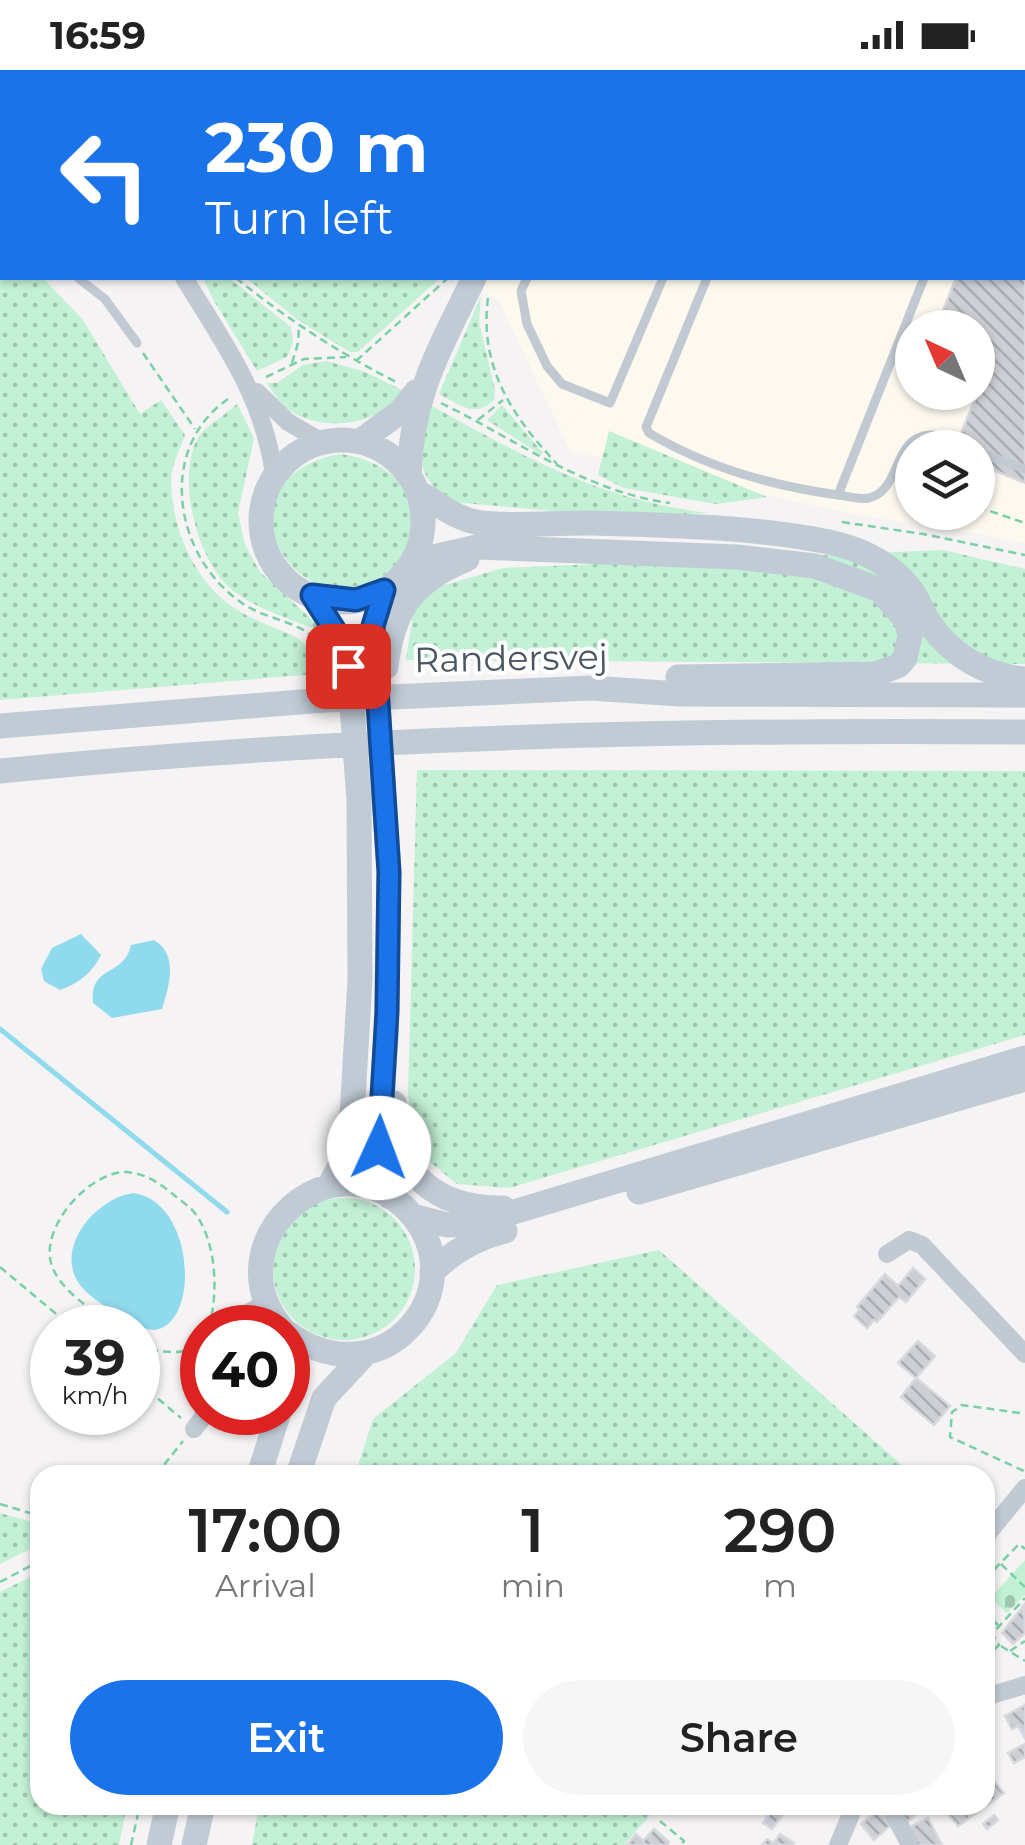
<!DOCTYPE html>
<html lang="en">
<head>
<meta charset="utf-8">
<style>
  :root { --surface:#fff; --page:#f6f6f6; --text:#222; --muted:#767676; --accent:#1a73e8 }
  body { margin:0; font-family:Montserrat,sans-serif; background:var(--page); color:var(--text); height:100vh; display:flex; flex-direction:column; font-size:38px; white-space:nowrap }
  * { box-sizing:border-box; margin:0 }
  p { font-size:32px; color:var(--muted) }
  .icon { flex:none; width:55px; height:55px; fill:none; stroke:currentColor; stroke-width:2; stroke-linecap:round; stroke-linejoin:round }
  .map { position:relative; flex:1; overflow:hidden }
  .panel { position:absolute; left:30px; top:1395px; width:965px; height:350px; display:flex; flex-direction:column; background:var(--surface); border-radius:30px; box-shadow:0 2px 8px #0004 }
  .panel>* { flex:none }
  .banner { position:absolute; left:0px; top:0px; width:1025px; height:210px; box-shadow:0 2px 8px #0004; background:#1a73e8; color:#fff; overflow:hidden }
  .needle { width:65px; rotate:316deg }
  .fabs { position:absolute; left:895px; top:240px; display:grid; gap:20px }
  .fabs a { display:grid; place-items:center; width:100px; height:100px; border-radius:50%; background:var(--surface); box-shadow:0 2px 8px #0004; font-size:50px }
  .speed { position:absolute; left:30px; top:1235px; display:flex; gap:20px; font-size:50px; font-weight:700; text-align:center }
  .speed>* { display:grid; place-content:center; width:130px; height:130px; border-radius:50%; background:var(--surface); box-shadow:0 2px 8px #0004; line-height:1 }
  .speed small { font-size:25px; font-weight:400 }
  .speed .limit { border:15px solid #d22; background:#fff; color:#111 }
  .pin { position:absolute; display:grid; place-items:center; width:85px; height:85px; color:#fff; margin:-42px; border-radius:20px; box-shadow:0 5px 15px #0006 }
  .me { position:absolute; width:110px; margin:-55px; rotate:2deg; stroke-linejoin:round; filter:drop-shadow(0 0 8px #0008) }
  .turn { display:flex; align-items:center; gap:35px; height:210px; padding:0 40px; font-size:45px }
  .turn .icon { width:130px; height:130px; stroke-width:2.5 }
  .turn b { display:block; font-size:70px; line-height:85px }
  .eta { display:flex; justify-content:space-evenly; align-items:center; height:170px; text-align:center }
  .eta b { font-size:60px; font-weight:600; line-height:70px }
  .button { display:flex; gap:20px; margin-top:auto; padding:20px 40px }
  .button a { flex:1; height:115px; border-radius:60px; background:var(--accent); color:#fff; font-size:40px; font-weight:600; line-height:115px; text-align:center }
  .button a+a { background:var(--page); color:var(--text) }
  .status { display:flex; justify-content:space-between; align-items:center; height:70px; padding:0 50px; background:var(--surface); direction:ltr }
  .status svg { height:28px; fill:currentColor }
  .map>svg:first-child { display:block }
  .commercial { fill:#fdf9ef; fill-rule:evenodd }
  .grass { fill:url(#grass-dots) }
  .cemetery { fill:url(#cemetery-stones) }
  .water { fill:#90daee }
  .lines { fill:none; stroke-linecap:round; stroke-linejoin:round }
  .stream { stroke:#90daee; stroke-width:5 }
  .building { fill:url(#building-back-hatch); stroke:#d7d9de; stroke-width:2.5 }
  .path { stroke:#7ad0a6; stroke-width:2.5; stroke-dasharray:8 5; stroke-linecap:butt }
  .lane { stroke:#c1cad2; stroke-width:9 }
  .street { stroke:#c1cad2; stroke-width:18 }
  .secondary { stroke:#c1cbd6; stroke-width:25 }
  .route-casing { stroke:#114b97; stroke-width:25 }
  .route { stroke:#1a73e8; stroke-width:18 }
  .labels { text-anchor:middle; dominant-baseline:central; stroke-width:8; stroke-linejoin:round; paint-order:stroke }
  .street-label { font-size:35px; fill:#4a5661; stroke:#fff }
</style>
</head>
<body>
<div class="status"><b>16:59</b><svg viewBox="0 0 49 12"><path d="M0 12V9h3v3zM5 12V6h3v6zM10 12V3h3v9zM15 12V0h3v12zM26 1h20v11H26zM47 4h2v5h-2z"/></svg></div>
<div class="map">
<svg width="1025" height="1775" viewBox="0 0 1025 1775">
  <defs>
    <pattern id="grass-dots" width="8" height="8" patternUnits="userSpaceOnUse" patternTransform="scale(2.5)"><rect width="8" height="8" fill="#c3f1d5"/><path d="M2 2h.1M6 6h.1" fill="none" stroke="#a0c6b0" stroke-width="1.8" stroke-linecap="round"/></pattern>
    <pattern id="cemetery-stones" width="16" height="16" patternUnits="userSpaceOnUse" patternTransform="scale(2.5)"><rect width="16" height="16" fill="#c3f1d5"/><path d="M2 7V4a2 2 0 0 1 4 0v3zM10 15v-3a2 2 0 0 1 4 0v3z" fill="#a0c6b0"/></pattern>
    <pattern id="building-back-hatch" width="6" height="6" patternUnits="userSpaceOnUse" patternTransform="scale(2.5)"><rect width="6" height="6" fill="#cdcfd5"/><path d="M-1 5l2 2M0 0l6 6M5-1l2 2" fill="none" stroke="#a8abb0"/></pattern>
  </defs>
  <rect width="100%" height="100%" fill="#f5f3f3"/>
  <path class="commercial" d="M 0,0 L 1025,0 L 1025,474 L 980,464 L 857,445 L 570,381 L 498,229 L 447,208 L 1022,208 L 1022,2 L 2,2 L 2,24 ZM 912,258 L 978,258 L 978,322 L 912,322 ZM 912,378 L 978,378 L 978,442 L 912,442 Z"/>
  <path class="grass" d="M 110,0 L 476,0 L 482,2 L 109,2 Z
    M 0,185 L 2,208 L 43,208 L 83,250 L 140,344 L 161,330 L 185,365 C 180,379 171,396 171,410 C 172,464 198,521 248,546 C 290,567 300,559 328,603 L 0,630 Z
    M 203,208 L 229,208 L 291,257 L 293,273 L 287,287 L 257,301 L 214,231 Z
    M 246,208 L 440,208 L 358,282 L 350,282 L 299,251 Z
    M 481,226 L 479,252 L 495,320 L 494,330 C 475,349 459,334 439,324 Z
    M 326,291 L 363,301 L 402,320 C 385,355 325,362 294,343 C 282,336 274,324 267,313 L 277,313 L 303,295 Z
    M 237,334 L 254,368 L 238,443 L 245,475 L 260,502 L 321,558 L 315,559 C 287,548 254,538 231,519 C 198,490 179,417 194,376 C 201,356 223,348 237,334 Z
    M 502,335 L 543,383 L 541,385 L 487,350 Z
    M 432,336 C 529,389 597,429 709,443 L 624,447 L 451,432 C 415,408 412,372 432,336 Z
    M 609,361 L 767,427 L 716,434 L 624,418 L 598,405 Z
    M 340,384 C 390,390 430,426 407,479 C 401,493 388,504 375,510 C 282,553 217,406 340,384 Z
    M 943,480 L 1025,499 L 1025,594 L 406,590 L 414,537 L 438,517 L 503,498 Z
    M 417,700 L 1025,701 L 1025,965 L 509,1118 L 457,1114 L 416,1081 L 408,1023 Z
    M273 1199a71 71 0 1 1 142 0a71 71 0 1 1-142 0Z
    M 659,1180 L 913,1405 L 355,1405 L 373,1349 L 456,1283 L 497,1215 Z
    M 0,1443 L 40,1454 L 40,1474 L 0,1494 Z
    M 40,1502 L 40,1735 L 127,1735 L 119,1775 L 0,1775 L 0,1522 Z
    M 259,1735 L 659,1735 L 624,1775 L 252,1775 Z"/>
  <path class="cemetery" d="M 1025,1490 L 1025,1525 L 1007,1543 L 990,1528 Z"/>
  <path class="water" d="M 81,864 L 101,885 C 92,903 78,914 60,920 L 44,911 L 41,899 L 52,878 Z
    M 154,870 C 179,885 169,916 162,939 L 112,948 L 93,933 C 89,894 124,908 131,875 Z
    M 134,1123 C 196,1133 200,1256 154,1260 C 143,1260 130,1251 120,1245 C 107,1238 86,1225 78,1212 C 55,1175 98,1127 134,1123 Z"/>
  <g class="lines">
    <path class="stream" d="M 0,39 L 2,40
      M 0,959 L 227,1142"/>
  </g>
  <path class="building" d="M 638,0 L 739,0 L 637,2 Z
    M 1022,49 L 1025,50 L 1025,413 L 978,394 L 978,378 L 955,378 L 975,329 L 962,322 L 978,322 L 978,304 L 984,307 L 990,294 L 978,289 L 978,258 L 936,258 L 956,208 L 1022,208 Z
    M 913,1198 L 925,1209 L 906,1232 L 899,1227 L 877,1252 L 874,1250 L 867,1258 L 854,1246 L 860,1240 L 857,1237 L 885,1204 L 898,1216 Z
    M 918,1271 L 935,1286 L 916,1308 L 898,1293 Z
    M 916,1308 L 950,1336 L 934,1355 L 901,1327 Z
    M 1024,1535 L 1025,1563 L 1013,1574 L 1002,1563 Z
    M 1025,1635 L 1025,1668 L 1018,1656 L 1012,1659 L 1005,1646 Z
    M 1025,1674 L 1025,1687 L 1014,1693 L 1008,1683 Z
    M 991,1707 L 1004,1723 L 958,1756 L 944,1740 L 950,1735 L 985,1735 L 985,1711 Z
    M 903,1735 L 927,1735 L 906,1753 L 898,1740 Z
    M 773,1738 L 783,1744 L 772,1759 L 763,1753 Z
    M 878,1740 L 891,1755 L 874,1770 L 861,1754 Z
    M 994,1745 L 998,1750 L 987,1759 L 983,1754 Z
    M 928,1748 L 942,1775 L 916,1775 L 907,1758 Z
    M 654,1759 L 669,1772 L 667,1775 L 627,1775 L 636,1764 L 643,1771 Z
    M 780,1764 L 794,1773 L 792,1775 L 762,1775 L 767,1769 L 774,1773 Z"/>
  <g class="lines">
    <path class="path" d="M 0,57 L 2,58
      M 236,208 C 287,249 339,283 398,313
      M 488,228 C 479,297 512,346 557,394
      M 143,283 L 195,359
      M 356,291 L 448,208
      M 292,293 L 298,273 L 299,257
      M 266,307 L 304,289 L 346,287
      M 228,329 C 156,379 174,487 242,533 C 263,548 292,550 312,566
      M 441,333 C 515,369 586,422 670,433
      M 478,350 L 503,330
      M 978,437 L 1025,453
      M 842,452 L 923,464 L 1025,485
      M 0,1197 L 73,1258
      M 115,1258 C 94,1240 59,1221 51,1193 C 41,1156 89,1102 126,1102 C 145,1103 161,1114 174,1125 C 181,1131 192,1138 197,1146 C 217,1177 218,1223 209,1258
      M 138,1275 C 157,1283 186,1287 202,1272
      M 138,1312 L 181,1348
      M 1020,1343 L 962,1335 L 952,1342 L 950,1367 L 1024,1401
      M 156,1405 L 183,1371
      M 0,1434 L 40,1446
      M 1001,1494 L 1025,1517
      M 985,1509 L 1019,1474 L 1025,1479
      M 0,1512 L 40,1491
      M 985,1543 L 998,1555
      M 1001,1576 L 1025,1591
      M 1010,1581 L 1025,1571
      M 985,1588 L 999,1575 L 992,1564 L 1025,1528
      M 660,1751 L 684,1771 L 681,1775
      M 131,1775 L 140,1735"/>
    <path class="lane" d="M 835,0 L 842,2
      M 615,2 L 616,0
      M 750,2 L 751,0
      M 791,2 L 792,0
      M 1022,31 L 1025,32
      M 0,162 L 2,163
      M 78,208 L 105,229 L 137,273
      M 527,208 L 521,221 L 527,254 L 547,296 L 562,314 L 610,333 L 663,208
      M 707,208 L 646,357 L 649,363 C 706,397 773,416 838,425 C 848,426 859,430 869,428 C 902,420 892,367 930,365 C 942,365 955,373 966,378
      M 978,382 L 1025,399
      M 838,425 L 924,208"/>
    <path class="street" d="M 571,2 L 573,0
      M 0,78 L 2,79
      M 184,208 C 224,273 263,326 274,404
      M 257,322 L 288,352 L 324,373
      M 887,1184 L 909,1170 L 922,1175 L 1025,1284
      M 237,1258 L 244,1245 L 266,1233
      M 194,1359 L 207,1342
      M 985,1467 L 1025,1418
      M 985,1627 L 1025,1615
      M 889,1735 L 910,1775
      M 838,1775 L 855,1735"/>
    <path class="secondary" d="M261 451a81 81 0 1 1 162 0a81 81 0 1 1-162 0Z
      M 359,372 L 400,342 L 416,322
      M 409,406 C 411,326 440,278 474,208
      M 420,423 C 439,435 458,450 481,453 C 518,457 557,452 594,453 C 669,455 756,457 829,472 C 862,479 891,493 912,521 C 919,531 923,544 930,554 C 952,586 987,606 1025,609
      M 412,492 L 477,477 L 737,487 L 815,496 L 880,520 L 906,550 L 910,565 L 905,588 L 898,596 L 875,604 L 678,607
      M 383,520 L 373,557 L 389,802 L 386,969 L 379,1078 L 390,1127
      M 312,525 L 341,570 L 349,596 L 359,730 L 360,910 L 351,1062 L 346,1085 L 329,1116
      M 386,597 C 393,539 412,512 467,489
      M 0,656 L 325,630 L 590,618 L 680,624 L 1025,625
      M 0,701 C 341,667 683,659 1025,662
      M 394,1033 C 390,1102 437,1139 503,1138
      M 639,1122 L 1025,1009
      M 413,1146 L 447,1155 L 474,1154 L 1025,988
      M 432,1202 C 455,1180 475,1169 505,1161
      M 282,1258 C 210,1171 336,1060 410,1143 C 477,1218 383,1332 288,1263
      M 288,1273 L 288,1317
      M 259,1405 L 279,1342
      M 298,1405 L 324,1328 L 365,1284
      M 159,1775 L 168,1735
      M 194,1775 L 203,1735"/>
  </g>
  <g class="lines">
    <g class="route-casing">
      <path id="route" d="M 348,596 L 341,570 L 312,525 L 356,530 L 384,520 L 373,556 L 389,802 L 387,942 L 379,1078"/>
    </g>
    <use href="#route" class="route"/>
  </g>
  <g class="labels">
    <g class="street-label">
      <text transform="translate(511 588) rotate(-1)">Randersvej</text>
    </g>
  </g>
</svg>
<div class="fabs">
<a><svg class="needle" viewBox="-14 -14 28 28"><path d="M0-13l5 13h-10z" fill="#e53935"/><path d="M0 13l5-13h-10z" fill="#767676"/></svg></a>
<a><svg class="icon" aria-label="layers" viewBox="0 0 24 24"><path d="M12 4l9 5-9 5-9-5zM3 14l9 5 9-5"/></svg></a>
</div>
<div class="speed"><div>39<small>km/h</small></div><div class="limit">40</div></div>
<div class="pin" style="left:348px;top:596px;background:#d93025"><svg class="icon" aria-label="arrive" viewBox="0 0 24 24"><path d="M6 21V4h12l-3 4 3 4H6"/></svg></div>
<svg class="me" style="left:379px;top:1078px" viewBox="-20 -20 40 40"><circle r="19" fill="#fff"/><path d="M0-13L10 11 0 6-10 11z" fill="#1a73e8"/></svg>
<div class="banner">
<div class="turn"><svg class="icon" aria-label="left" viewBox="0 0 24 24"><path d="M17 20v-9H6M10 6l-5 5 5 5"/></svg><div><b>230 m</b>Turn left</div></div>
</div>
<section class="panel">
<div class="eta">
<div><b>17:00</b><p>Arrival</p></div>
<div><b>1</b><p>min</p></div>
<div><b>290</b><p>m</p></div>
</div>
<div class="button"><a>Exit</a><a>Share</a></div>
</section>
</div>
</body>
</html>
